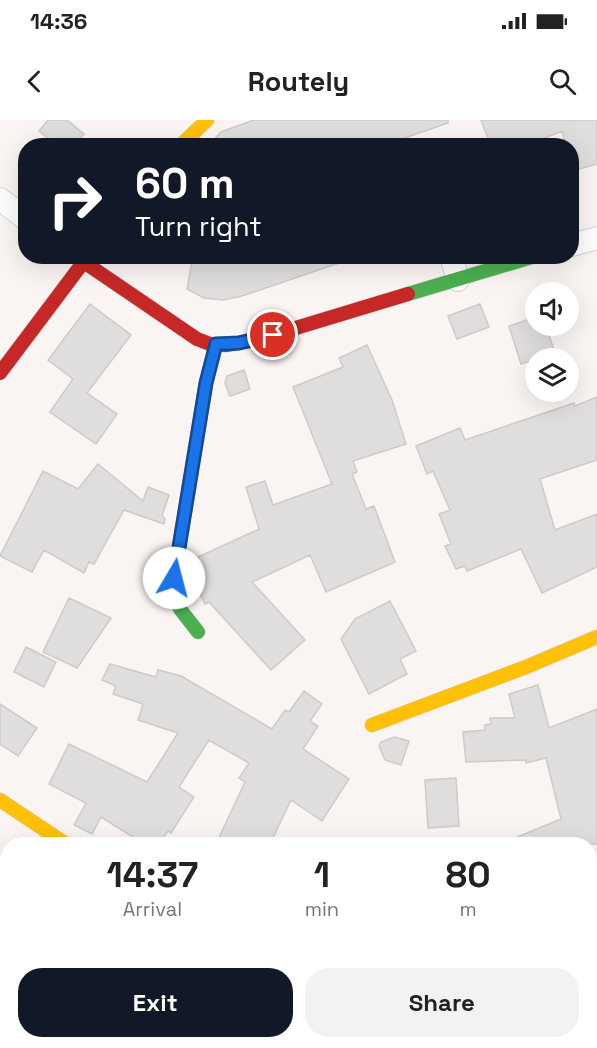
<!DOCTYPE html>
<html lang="en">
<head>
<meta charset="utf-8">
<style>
  :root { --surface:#fff; --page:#f2f2f2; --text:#222; --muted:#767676; --accent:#111827 }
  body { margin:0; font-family:"Space Grotesk",sans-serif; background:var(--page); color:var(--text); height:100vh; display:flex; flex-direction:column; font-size:22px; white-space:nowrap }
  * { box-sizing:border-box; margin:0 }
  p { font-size:20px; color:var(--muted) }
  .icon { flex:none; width:33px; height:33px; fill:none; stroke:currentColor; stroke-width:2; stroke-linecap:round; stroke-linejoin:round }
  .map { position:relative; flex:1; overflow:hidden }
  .panel { position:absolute; left:0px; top:717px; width:597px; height:212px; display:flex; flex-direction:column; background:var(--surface); border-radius:24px 24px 0 0; box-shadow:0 6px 24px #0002 }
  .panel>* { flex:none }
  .banner { position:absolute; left:18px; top:18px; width:561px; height:126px; border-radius:24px; box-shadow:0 6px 24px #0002; background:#111827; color:#fff; overflow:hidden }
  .controls { position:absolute; left:525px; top:162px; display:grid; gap:12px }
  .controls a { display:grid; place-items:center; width:54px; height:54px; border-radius:50%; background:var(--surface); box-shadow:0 6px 24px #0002; font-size:30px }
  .pin { position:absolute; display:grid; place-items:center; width:51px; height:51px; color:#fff; margin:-26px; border:3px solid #fff; border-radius:50%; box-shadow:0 2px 6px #0007 }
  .me { position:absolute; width:66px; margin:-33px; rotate:8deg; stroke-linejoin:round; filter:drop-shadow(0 0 4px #0008) }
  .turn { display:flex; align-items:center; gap:21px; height:126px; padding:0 18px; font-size:27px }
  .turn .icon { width:78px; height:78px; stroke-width:2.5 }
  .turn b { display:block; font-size:42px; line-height:51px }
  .eta { display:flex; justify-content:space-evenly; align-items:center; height:102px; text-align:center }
  .eta b { font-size:36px; font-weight:600; line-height:42px }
  .primary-button { display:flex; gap:12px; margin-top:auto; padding:12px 18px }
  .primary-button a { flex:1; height:69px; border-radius:24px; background:var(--accent); color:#fff; font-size:24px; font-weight:600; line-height:69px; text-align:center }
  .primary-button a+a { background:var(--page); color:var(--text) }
  .status { display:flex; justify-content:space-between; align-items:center; height:42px; padding:0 30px; background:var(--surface); direction:ltr }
  .status svg { height:16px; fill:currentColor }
  header { display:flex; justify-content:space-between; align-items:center; height:78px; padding:0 18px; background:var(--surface); font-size:27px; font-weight:600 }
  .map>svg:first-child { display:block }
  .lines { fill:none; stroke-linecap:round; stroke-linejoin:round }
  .stream { stroke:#b1e6f3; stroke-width:8 }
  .building { fill:#e0dddd; stroke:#cdcaca; stroke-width:1.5 }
  .street-casing { stroke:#d7d2d1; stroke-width:24 }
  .fast-casing { stroke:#d7d2d1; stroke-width:15 }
  .slow-casing { stroke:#d7d2d1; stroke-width:15 }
  .jam-casing { stroke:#d7d2d1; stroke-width:15 }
  .street { stroke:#fefdfd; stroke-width:22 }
  .fast { stroke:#4caf50; stroke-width:14 }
  .slow { stroke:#ffc107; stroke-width:14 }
  .jam { stroke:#c62828; stroke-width:14 }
  .route-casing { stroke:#114b97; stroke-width:15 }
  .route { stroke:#1a73e8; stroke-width:10 }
</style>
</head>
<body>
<div class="status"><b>14:36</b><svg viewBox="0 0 49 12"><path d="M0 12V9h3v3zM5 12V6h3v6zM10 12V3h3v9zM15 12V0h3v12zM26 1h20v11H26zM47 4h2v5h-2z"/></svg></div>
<header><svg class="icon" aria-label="back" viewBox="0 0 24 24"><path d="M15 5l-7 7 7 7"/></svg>Routely<svg class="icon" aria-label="search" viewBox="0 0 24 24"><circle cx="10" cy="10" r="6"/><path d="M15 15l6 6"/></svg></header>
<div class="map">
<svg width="597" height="928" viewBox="0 0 597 928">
  <rect width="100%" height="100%" fill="#faf4f2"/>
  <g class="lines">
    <path class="stream" d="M 590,814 L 597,820"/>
  </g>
  <path class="building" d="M 48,0 L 67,0 L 84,14 L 74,26 L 57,26 L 39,11 Z
    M 254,0 L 448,0 L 448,3 L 399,20 L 401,26 L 208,26 L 221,12 Z
    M 481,0 L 597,0 L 597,44 L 572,51 L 572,26 L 566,26 L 562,11 L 525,26 L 491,26 Z
    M 193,136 L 345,136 L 345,141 L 242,176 L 223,180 L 204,178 L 187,169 Z
    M 90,184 L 131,215 L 87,273 L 117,294 L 96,324 L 50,292 L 73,259 L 48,240 Z
    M 480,184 L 489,207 L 457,219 L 448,196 Z
    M 536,197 L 536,206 L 546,206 L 555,233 L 521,244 L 509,206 Z
    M 367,225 L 392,280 L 406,324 L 353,341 L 357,352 L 352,354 L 366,389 L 374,386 L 395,442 L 326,472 L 310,435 L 252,462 L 305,520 L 271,550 L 209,482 L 205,484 L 193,459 L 196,438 L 259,409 L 246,367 L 265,361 L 273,385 L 332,364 L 293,267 L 343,247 L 339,238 Z
    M 244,250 L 250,269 L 230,276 L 225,263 L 227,256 Z
    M 597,277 L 597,340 L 540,359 L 555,410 L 597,394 L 597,447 L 542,473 L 521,429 L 467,451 L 465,446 L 456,449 L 445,426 L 451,424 L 439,394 L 450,390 L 433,351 L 427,354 L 416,326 L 460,308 L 465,320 L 574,283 L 575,286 Z
    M 98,344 L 143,381 L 148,367 L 169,375 L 162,396 L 165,399 L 164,404 L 124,390 L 94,444 L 89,442 L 84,453 L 44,430 L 32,452 L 0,436 L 43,351 L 78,369 Z
    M 69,478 L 111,498 L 77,548 L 43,532 Z
    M 390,481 L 416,531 L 400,539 L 407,554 L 369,574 L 341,519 L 355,499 Z
    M 26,527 L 56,542 L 44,567 L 14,552 Z
    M 110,544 L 156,557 L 158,550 L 181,556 L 272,609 L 285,590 L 289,592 L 304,571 L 322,584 L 310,601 L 318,606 L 303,629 L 349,659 L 322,701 L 291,680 L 270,724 L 216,724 L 245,662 L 239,658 L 249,643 L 209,620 L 179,667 L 194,677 L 171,713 L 168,711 L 159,724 L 144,724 L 101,697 L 92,714 L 74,705 L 86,683 L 49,664 L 69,624 L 147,662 L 178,613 L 138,600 L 143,584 L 113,574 L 116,566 L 102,560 Z
    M 538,565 L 549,608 L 597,589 L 597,724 L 500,724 L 561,699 L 546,638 L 526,643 L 526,640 L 466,642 L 463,612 L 485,610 L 485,605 L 491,604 L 490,598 L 515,598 L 509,574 Z
    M 0,584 L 37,608 L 18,636 L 0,624 Z
    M 394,617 L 409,621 L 401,645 L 385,640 L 379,626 L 381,622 Z
    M 456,658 L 459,706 L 428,708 L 425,660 Z"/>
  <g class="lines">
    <g class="street-casing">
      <path id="street" d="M 0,79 L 26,99
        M 572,125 L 597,118
        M 451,136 L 458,160
        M 449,921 L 471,928"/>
    </g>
    <g class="fast-casing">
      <path id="fast" d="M 408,174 L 535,136
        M 198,512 L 180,489 L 174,458 L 206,263 L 216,224"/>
    </g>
    <g class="slow-casing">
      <path id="slow" d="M 180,26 L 207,0
        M 372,605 L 526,547 L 597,517
        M 0,680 L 66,724"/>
    </g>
    <g class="jam-casing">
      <path id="jam" d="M 75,136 L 197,219 L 210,224 L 226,225 L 256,220 L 408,174
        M 0,253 L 88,136"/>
    </g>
    <use href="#street" class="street"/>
    <use href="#fast" class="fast"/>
    <use href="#slow" class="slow"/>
    <use href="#jam" class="jam"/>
  </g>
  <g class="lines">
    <g class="route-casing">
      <path id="route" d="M 174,458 L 206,263 L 216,224 L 239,223 L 273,215"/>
    </g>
    <use href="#route" class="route"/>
  </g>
</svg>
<div class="controls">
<a><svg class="icon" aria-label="sound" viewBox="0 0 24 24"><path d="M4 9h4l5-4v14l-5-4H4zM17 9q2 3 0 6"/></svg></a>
<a><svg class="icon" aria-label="layers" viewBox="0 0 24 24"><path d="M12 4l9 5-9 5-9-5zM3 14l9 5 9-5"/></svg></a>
</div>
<div class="pin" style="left:273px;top:215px;background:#d93025"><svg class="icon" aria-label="arrive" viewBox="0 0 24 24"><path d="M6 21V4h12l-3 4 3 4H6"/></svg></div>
<svg class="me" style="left:174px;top:458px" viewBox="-20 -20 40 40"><circle r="19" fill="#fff"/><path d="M0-13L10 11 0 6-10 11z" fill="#1a73e8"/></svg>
<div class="banner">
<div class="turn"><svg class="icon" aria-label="right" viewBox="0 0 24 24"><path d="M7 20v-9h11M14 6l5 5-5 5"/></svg><div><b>60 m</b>Turn right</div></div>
</div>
<section class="panel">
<div class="eta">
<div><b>14:37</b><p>Arrival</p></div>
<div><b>1</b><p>min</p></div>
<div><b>80</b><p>m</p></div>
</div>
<div class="primary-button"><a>Exit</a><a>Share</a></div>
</section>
</div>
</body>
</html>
